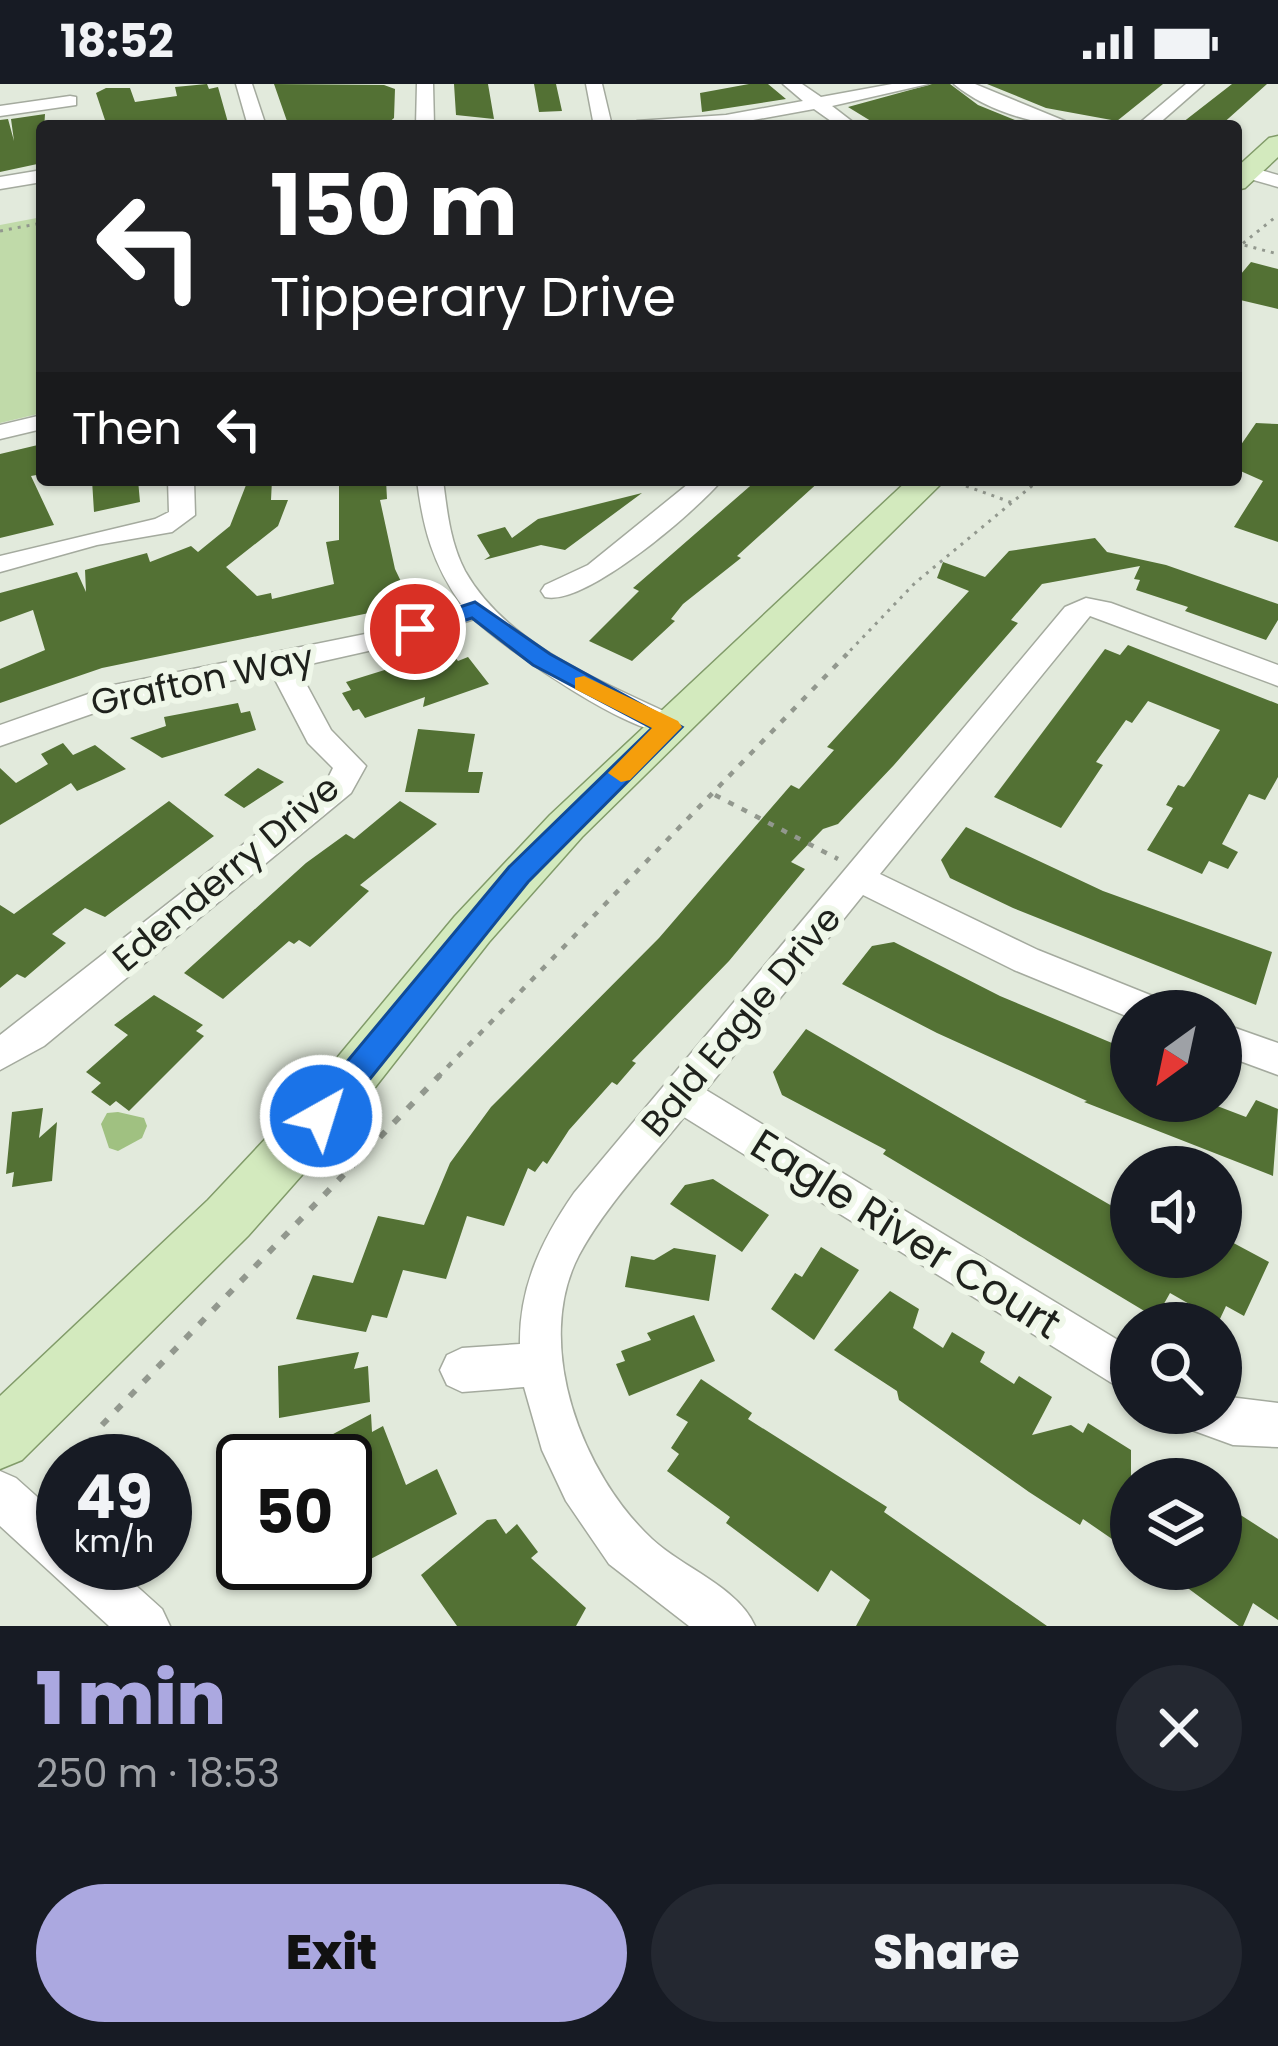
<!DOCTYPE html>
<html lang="en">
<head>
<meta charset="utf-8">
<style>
  :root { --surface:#171b24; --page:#242831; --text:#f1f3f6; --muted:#9ea1a6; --accent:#aba8e0 }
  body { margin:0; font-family:Poppins,sans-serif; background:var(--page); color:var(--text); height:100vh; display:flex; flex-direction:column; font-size:45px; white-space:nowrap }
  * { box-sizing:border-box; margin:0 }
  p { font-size:39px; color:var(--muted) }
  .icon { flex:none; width:66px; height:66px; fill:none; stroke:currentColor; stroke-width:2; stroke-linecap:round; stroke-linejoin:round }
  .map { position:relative; height:1542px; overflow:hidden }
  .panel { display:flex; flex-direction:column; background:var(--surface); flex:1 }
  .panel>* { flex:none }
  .guide { position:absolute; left:36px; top:36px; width:1206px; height:366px; border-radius:12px; box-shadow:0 3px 9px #0004; background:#202124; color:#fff; overflow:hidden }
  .needle { width:78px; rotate:213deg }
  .fabs { position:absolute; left:1110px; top:906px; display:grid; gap:24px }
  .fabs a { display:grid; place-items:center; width:132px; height:132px; border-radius:50%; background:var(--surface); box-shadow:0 3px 9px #0004; font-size:60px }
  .speed { position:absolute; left:36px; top:1350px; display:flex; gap:24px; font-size:60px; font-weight:700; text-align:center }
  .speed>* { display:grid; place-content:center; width:156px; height:156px; border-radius:50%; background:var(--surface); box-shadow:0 3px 9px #0004; line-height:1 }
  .speed small { font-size:30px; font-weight:400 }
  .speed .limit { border:6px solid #111; border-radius:18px; background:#fff; color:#111 }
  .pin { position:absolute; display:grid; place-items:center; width:102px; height:102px; color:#fff; margin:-51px; border:6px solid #fff; border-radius:50%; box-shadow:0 3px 12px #0007 }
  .me { position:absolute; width:132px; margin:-66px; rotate:39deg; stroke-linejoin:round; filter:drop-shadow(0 0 9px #0008) }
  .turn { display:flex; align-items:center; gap:42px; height:252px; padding:0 36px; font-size:54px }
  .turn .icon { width:156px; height:156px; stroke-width:2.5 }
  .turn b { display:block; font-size:84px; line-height:102px }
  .then { display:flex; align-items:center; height:114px; padding:0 36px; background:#0003; gap:24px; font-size:45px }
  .round { display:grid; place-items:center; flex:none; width:126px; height:126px; border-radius:63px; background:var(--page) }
  .summary { display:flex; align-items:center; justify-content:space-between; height:204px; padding:0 36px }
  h1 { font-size:72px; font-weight:800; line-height:90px; color:var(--accent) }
  .cta { display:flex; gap:24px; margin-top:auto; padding:24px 36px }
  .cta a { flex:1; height:138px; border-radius:72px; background:var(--accent); color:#111; font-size:48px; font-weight:800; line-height:138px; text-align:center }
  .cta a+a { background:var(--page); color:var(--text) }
  .status { display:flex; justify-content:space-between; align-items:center; height:84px; padding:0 60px; background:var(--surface); direction:ltr }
  .status svg { height:33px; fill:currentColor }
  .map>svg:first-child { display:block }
  .green { fill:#c0daa9 }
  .water { fill:#a0c181 }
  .building { fill:#537134 }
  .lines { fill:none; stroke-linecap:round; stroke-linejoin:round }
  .minor-casing { stroke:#a4aa9e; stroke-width:3 }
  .major-casing { stroke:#819b69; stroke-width:3 }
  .path-far2 { stroke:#92988e; stroke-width:3; stroke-dasharray:3 6; stroke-linecap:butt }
  .path-far1 { stroke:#92988e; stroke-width:4.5; stroke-dasharray:6 9; stroke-linecap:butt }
  .path { stroke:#92988e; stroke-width:6; stroke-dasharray:8 12; stroke-linecap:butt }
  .minor { fill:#fff; fill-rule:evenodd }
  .major { fill:#d3eabe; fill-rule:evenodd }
  .route { fill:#1a73e8; stroke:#114b97; stroke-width:3 }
  .slow { fill:#f59e0b }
  .labels { text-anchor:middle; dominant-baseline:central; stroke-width:12; stroke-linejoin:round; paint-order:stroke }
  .street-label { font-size:36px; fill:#1e211c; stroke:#eff7e9 }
  .near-street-label { font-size:42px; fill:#1e211c; stroke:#eff7e9 }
</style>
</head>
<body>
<div class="status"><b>18:52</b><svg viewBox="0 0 49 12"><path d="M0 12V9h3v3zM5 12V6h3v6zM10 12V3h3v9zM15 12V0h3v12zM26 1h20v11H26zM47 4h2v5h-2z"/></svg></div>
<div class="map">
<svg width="1278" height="1542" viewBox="0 0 1278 1542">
  <rect width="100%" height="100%" fill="#e2eadc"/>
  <path class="green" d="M 42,133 L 42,329 L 0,339 L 0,141 Z"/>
  <path class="water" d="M 118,1028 L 144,1034 L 147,1042 L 142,1054 L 118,1067 L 109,1064 L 101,1040 L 107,1029 Z"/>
  <path class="building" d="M 207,0 L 209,5 L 218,3 L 229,42 L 107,42 L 96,9 L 106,4 L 130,4 L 135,18 L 177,12 L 175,3 Z
    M 274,0 L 384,1 L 395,5 L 394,34 L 386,41 L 288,40 Z
    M 454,0 L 488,0 L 494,35 L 456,31 Z
    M 534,0 L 556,0 L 562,27 L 539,28 Z
    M 749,0 L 768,0 L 786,15 L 702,28 L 700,9 Z
    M 932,0 L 950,0 L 978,21 L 1020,38 L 1012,42 L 879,42 L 848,23 Z
    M 987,0 L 1163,0 L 1117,37 L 1046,24 Z
    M 1232,0 L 1267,0 L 1220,42 L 1178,42 Z
    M 45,30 L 42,79 L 0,88 L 0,36 L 8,35 L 14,57 L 11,35 Z
    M 1251,178 L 1278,185 L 1278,225 L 1236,215 L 1236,196 Z
    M 1256,339 L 1278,340 L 1278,458 L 1234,443 L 1263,397 L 1236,385 L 1236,368 Z
    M 42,360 L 42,390 L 31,392 L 54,441 L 0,454 L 0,370 Z
    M 92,396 L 138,396 L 140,418 L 94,428 Z
    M 248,396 L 272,396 L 271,416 L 288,416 L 278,442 L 226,483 L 257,512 L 271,509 L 272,515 L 334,500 L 326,458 L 339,456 L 339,396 L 386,396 L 387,415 L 380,416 L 395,485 L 406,508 L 398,510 L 403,522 L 102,584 L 0,619 L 0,585 L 45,566 L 33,526 L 0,538 L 0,509 L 77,488 L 86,508 L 85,486 L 147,469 L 150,478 L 191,462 L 198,468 L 230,442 Z
    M 757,396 L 821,396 L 737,472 L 741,474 L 683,520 L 671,535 L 675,537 L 632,577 L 589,557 L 639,507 L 633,504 Z
    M 642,409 L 565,466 L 541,461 L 484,476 L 490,472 L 477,451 L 505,443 L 512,454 L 538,435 Z
    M 1095,454 L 1107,468 L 1166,481 L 1278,520 L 1278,536 L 1266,556 L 1185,527 L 1188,523 L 1136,506 L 1140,496 L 1134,495 L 1140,482 L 1042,500 L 1011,536 L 1018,539 L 894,681 L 838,740 L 823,745 L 791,778 L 805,785 L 729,877 L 632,977 L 636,979 L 617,1001 L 612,998 L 569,1046 L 547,1080 L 543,1077 L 535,1088 L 528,1084 L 504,1142 L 467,1132 L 446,1195 L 403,1186 L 387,1234 L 372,1231 L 366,1248 L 296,1235 L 313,1191 L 353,1199 L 378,1132 L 424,1141 L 450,1079 L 491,1023 L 659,854 L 791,701 L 799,705 L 834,666 L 827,663 L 969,507 L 937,494 L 943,478 L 985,493 L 1009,467 Z
    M 1128,561 L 1278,620 L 1278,693 L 1265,716 L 1249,710 L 1222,760 L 1238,768 L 1228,785 L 1209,777 L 1202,790 L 1147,766 L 1173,724 L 1166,721 L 1178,701 L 1184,703 L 1190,695 L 1220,646 L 1148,617 L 1132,639 L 1126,636 L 1096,678 L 1103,681 L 1061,744 L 994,713 L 1105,565 L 1120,571 Z
    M 449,566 L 458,577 L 468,573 L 489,600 L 423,623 L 425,613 L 365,634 L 359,625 L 353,627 L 342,609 L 351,606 L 346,598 Z
    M 238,619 L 241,629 L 250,627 L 256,646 L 162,674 L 130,654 L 166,642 L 164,633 Z
    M 418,645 L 475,650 L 468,688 L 483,688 L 479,709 L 405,708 Z
    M 63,659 L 73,671 L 95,661 L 126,685 L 77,707 L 71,699 L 0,741 L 0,684 L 16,699 L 48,680 L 41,670 Z
    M 258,684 L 284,698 L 244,724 L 224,711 Z
    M 169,717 L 214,752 L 105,833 L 85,824 L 52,850 L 66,859 L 25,894 L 17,890 L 0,904 L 0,821 L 14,830 Z
    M 400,717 L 437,740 L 360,801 L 369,807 L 310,863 L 299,856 L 294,860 L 289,857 L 223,915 L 184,889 L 306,779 L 346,750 L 354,755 Z
    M 966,743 L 1103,807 L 1272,868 L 1256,921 L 1013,824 L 950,794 L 941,776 Z
    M 894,858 L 1000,912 L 1131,967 L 1131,1017 L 1204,1017 L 1246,1033 L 1256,1016 L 1278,1025 L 1273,1092 L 1084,1018 L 1087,1017 L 937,949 L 842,900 L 872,862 Z
    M 154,911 L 203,941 L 196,947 L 204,952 L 129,1027 L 116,1017 L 110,1022 L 91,1008 L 101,999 L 86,988 L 128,951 L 114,941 Z
    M 806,945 L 1131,1133 L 1131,1173 L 1221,1173 L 1226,1155 L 1269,1178 L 1244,1232 L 1226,1222 L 1219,1237 L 1170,1209 L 1156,1234 L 883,1070 L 886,1066 L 782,1011 L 773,988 Z
    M 43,1024 L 39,1054 L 57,1038 L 52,1097 L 12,1103 L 14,1088 L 6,1090 L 12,1028 Z
    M 713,1095 L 769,1131 L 742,1168 L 670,1120 L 685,1101 Z
    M 821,1163 L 859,1186 L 814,1256 L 771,1225 L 795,1189 L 802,1193 Z
    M 674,1164 L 716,1171 L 709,1217 L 625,1203 L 631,1172 L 654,1176 Z
    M 890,1207 L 919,1225 L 913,1244 L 943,1264 L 952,1248 L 985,1268 L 980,1278 L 1014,1300 L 1019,1292 L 1052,1313 L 1032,1351 L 1071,1341 L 1083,1349 L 1088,1339 L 1131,1366 L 1131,1468 L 1083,1435 L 1080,1441 L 1029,1408 L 899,1316 L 897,1307 L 834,1266 Z
    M 694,1231 L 715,1277 L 629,1312 L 616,1280 L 625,1277 L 621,1267 L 651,1256 L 647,1249 Z
    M 359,1268 L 354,1285 L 368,1282 L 370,1318 L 279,1334 L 278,1282 Z
    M 701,1295 L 752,1329 L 748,1335 L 887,1423 L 884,1428 L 1047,1542 L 856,1542 L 870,1516 L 831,1486 L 818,1508 L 726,1439 L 730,1433 L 667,1387 L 679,1370 L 671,1364 L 688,1338 L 676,1331 Z
    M 371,1330 L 372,1348 L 383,1342 L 406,1401 L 437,1385 L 457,1430 L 361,1480 L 345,1438 L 345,1377 L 282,1377 Z
    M 1239,1430 L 1278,1455 L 1278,1536 L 1253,1519 L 1243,1542 L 1239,1542 L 1162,1485 L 1221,1485 L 1221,1442 L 1231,1449 Z
    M 496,1435 L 506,1450 L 517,1440 L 538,1468 L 531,1474 L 586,1524 L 576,1542 L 457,1542 L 421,1491 L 487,1436 Z"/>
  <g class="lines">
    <g class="minor-casing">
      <path id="minor" d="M 236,0 L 252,0 L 266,42 L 248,42 Z
        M 417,0 L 433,0 L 434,42 L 416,42 Z
        M 586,0 L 602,0 L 612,42 L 594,42 Z
        M 783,0 L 802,0 L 821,13 L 892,0 L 928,0 L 832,22 L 858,42 L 838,42 L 814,25 L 726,41 L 628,42 L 637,37 L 726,31 L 803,17 Z
        M 954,0 L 975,0 L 1077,42 C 1036,42 985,26 954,0 Z
        M 1186,0 L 1204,0 L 1156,42 L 1136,42 Z
        M 70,12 L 76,13 L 76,21 L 0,32 L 0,22 Z
        M 1236,79 L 1278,91 L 1278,103 L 1236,91 Z
        M 42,86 L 42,98 L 0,105 L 0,93 Z
        M 42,331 L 42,345 L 0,355 L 0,341 Z
        M 168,396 L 194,396 L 195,431 L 172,448 L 97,461 L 0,488 L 0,472 L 155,435 L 169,428 Z
        M 417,396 L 443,396 C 447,427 450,458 465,487 C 508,563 606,599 680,635 L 684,642 L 680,649 C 641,660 504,564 474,535 L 395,561 L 297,583 L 331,646 L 366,682 L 351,709 L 44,962 L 0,986 L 0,951 L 328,694 L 333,684 L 308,659 L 271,588 L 120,620 L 0,662 L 0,641 L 114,601 L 380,547 L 461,520 C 433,480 423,445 417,396 Z
        M 693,396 L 722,396 C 696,427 585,523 545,513 L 541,507 L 545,501 L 588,481 Z
        M 1086,514 L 1111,519 L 1278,581 L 1278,602 L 1090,532 L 880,790 L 1038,866 L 1165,917 L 1170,927 L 1131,927 L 1131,934 L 1014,886 L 863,811 L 706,1006 L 1131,1264 L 1131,1311 L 684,1033 C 649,1077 606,1121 579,1171 C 532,1261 583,1391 652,1455 C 683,1484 738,1503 755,1542 L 689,1542 L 609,1480 L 566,1417 L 542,1366 L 524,1303 L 462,1308 L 447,1301 L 440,1286 L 447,1271 L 462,1264 L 520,1260 C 519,1203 542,1155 574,1109 L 1065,523 Z
        M 1221,939 L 1278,959 L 1278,991 L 1221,970 Z
        M 1221,1312 L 1278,1319 L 1278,1363 L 1233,1361 L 1189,1345 L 1183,1329 L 1221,1329 Z
        M 0,1387 L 16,1394 L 63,1436 L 63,1479 L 111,1479 L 162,1525 L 170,1542 L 109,1542 L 0,1442 Z"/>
    </g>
    <g class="major-casing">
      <path id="major" d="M 1278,52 L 1278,73 L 1245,104 L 1236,106 L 1236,84 L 1269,54 Z
        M 908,396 L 945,396 L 582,753 L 489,858 L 340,1048 L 248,1152 L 22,1376 L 0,1385 L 0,1312 L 208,1116 L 302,1016 L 455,832 L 550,731 Z"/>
    </g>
    <path class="path-far2" d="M 0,147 L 42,139
      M 1236,159 L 1278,170
      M 1236,165 L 1278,131
      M 966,402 L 1013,419
      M 844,573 L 915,499 L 1039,396"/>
    <path class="path-far1" d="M 715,711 L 838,775
      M 437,994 L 847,570"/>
    <path class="path" d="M 102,1341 L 440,991"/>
    <use href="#minor" class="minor"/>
    <use href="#major" class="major"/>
  </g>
  <path class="route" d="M 475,518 L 550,570 L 682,643 L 528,798 L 333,1041 L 321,1045 L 310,1041 L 305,1032 L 310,1022 L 509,783 L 652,644 L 533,581 L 472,534 L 415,553 L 403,545 L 407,540 Z"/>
  <path class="slow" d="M 584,592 L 678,637 L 682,643 L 630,696 L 621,698 L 608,689 L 652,644 L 575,605 L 575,594 Z"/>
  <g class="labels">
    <g class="street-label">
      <text transform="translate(202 596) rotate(-12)">Grafton Way</text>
      <text transform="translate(226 789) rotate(-40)">Edenderry Drive</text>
      <text transform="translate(741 937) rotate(-50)">Bald Eagle Drive</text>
    </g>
    <g class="near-street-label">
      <text transform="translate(906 1150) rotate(32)">Eagle River Court</text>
    </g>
  </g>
</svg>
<div class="fabs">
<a><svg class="needle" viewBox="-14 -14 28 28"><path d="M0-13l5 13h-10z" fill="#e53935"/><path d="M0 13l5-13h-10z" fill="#9ea1a6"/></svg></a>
<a><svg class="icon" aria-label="sound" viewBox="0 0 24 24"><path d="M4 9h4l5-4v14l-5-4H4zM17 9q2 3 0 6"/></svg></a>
<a><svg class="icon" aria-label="search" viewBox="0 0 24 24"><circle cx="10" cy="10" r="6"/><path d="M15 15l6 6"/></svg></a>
<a><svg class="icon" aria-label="layers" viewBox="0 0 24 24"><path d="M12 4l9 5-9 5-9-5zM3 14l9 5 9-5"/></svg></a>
</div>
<div class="speed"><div>49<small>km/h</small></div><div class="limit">50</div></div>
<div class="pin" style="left:415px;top:545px;background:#d93025"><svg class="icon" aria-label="arrive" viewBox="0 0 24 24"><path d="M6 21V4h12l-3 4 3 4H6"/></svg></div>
<svg class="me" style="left:321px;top:1032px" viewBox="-20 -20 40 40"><circle r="17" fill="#1a73e8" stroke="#fff" stroke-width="3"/><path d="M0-11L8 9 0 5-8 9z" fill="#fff"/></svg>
<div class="guide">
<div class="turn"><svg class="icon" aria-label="left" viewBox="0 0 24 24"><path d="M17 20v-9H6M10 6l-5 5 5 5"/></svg><div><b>150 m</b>Tipperary Drive</div></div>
<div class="then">Then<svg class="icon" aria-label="left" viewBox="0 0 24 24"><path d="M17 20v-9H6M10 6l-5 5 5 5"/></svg></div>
</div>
</div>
<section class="panel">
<div class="summary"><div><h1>1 min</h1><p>250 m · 18:53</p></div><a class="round"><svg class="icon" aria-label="close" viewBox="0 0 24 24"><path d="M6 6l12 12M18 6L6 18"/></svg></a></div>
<div class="cta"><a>Exit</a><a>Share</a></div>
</section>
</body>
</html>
